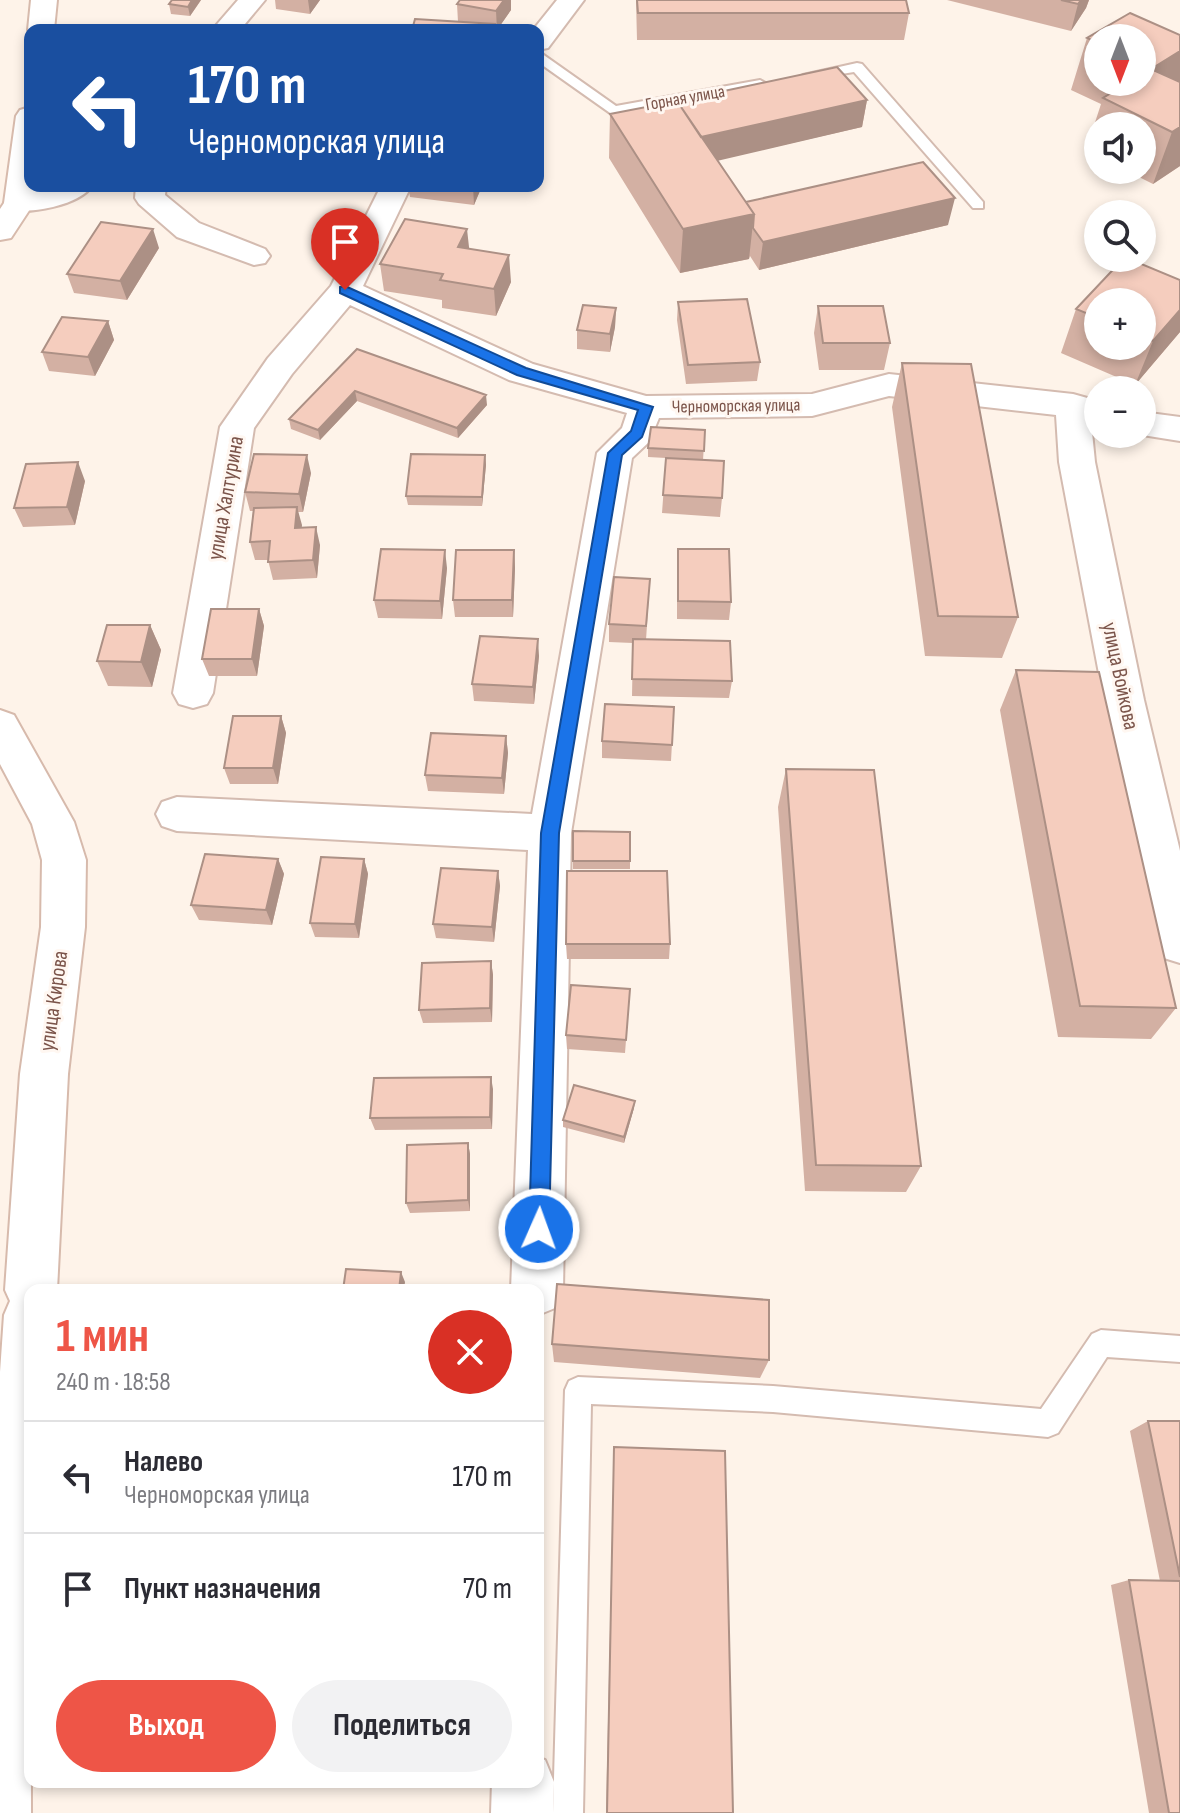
<!DOCTYPE html>
<html lang="ru">
<head>
<meta charset="utf-8">
<style>
  :root { --surface:#fff; --page:#f2f2f3; --text:#2b2b33; --muted:#7c7c81; --line:#e1e1e2; --accent:#ee5547 }
  body { margin:0; font-family:"Sofia Sans Condensed",sans-serif; background:var(--page); color:var(--text); height:100vh; display:flex; flex-direction:column; font-size:30px; white-space:nowrap }
  * { box-sizing:border-box; margin:0 }
  p { font-size:26px; color:var(--muted) }
  .icon { flex:none; width:44px; height:44px; fill:none; stroke:currentColor; stroke-width:2; stroke-linecap:round; stroke-linejoin:round }
  .map { position:relative; flex:1; overflow:hidden }
  .panel { position:absolute; left:24px; top:1284px; width:520px; height:504px; display:flex; flex-direction:column; background:var(--surface); border-radius:16px; box-shadow:0 4px 12px #0003 }
  .panel>* { flex:none }
  .hud { position:absolute; left:24px; top:24px; width:520px; height:168px; border-radius:16px; box-shadow:0 4px 12px #0003; background:#1a4fa0; color:#fff; overflow:hidden }
  .needle { width:52px; rotate:180deg }
  .fabs { position:absolute; left:1084px; top:24px; display:grid; gap:16px }
  .fabs a { display:grid; place-items:center; width:72px; height:72px; border-radius:50%; background:var(--surface); box-shadow:0 4px 12px #0003; font-size:40px }
  .pin { position:absolute; display:grid; place-items:center; width:68px; height:68px; color:#fff; margin:-82px -34px; border-radius:50% 50% 50% 0; rotate:-45deg; box-shadow:0 0 8px #0007 }
  .pin .icon { rotate:45deg }
  .me { position:absolute; width:88px; margin:-44px; rotate:2deg; stroke-linejoin:round; filter:drop-shadow(0 0 6px #0008) }
  .turn { display:flex; align-items:center; gap:28px; height:168px; padding:0 32px; font-size:36px }
  .turn .icon { width:104px; height:104px; stroke-width:2.5 }
  .turn b { display:block; font-size:56px; line-height:68px }
  .round { display:grid; place-items:center; flex:none; width:84px; height:84px; border-radius:42px; background:var(--page) }
  .summary { display:flex; align-items:center; justify-content:space-between; height:136px; padding:0 32px }
  h1 { font-size:48px; font-weight:700; line-height:60px; color:var(--accent) }
  .primary-button { display:flex; gap:16px; margin-top:auto; padding:16px 32px }
  .primary-button a { flex:1; height:92px; border-radius:48px; background:var(--accent); color:#fff; font-size:32px; font-weight:700; line-height:92px; text-align:center }
  .primary-button a+a { background:var(--page); color:var(--text) }
  ul { padding:0; list-style:none }
  li { display:flex; align-items:center; gap:24px; height:112px; padding:0 32px; border-top:2px solid var(--line) }
  li div { flex:1 }
  li b { display:block; font-size:30px }
  li em { font-style:normal }
  .map>svg:first-child { display:block }
  .lines { fill:none; stroke-linecap:round; stroke-linejoin:round }
  .lane-casing { stroke:#d4bbb0; stroke-width:4 }
  .street-casing { stroke:#d4bbb0; stroke-width:4 }
  .secondary-casing { stroke:#d7baac; stroke-width:4 }
  .lane { fill:#fff; fill-rule:evenodd }
  .street { fill:#fff; fill-rule:evenodd }
  .secondary { fill:#fff; fill-rule:evenodd }
  .wall { fill:#d3b0a3; fill-rule:evenodd }
  .shaded-wall { fill:#ac9085 }
  .building { fill:#f5cdbe; stroke:#ac9085; stroke-width:2 }
  .route { fill:#1a73e8; stroke:#114b97; stroke-width:2 }
  .labels { text-anchor:middle; dominant-baseline:central; stroke-width:6; stroke-linejoin:round; paint-order:stroke }
  .far-street-label { font-size:18px; fill:#7b544a; stroke:#fff7f1 }
  .street-label { font-size:22px; fill:#7b544a; stroke:#fff7f1 }
</style>
</head>
<body>
<div class="map">
<svg width="1180" height="1813" viewBox="0 0 1180 1813">
  <rect width="100%" height="100%" fill="#fef3e9"/>
  <g class="lines">
    <g class="lane-casing">
      <path id="lane" d="M 538,51 L 616,106 L 760,80 L 767,84 L 613,115 L 538,62 Z
        M 857,63 L 862,64 L 983,202 L 983,208 L 973,208 L 854,72 L 810,79 L 803,75 Z
        M 1101,1330 L 1180,1336 L 1180,1362 L 1107,1357 L 1058,1433 L 1048,1437 L 773,1412 L 591,1404 L 583,1813 L 553,1813 L 565,1390 L 569,1381 L 578,1377 L 773,1386 L 1041,1409 L 1092,1334 Z"/>
    </g>
    <g class="street-casing">
      <path id="street" d="M 238,0 L 265,0 L 240,30 L 212,30 Z
        M 557,0 L 584,0 L 548,48 L 538,50 L 538,30 L 533,30 Z
        M 55,186 L 92,186 C 79,205 30,215 8,209 L 4,203 L 8,197 Z
        M 136,186 L 166,186 L 165,195 L 199,223 L 265,249 L 270,256 L 265,263 L 254,265 L 177,237 L 139,204 L 135,198 Z
        M 381,186 L 411,186 L 363,286 L 533,364 L 646,396 L 812,394 L 889,374 L 1073,394 L 1098,401 L 1098,423 L 1091,422 L 1095,462 L 1144,700 L 1180,851 L 1180,963 L 1164,958 L 1158,944 L 1104,700 L 1059,462 L 1056,415 L 889,396 L 812,416 L 659,418 L 649,442 L 632,458 L 571,833 L 563,1290 L 555,1308 L 538,1315 L 538,1290 L 511,1290 L 528,850 L 177,831 L 162,826 L 156,814 L 162,802 L 177,797 L 532,814 L 597,453 L 622,428 L 627,413 L 509,380 L 350,305 L 292,374 L 254,428 L 213,693 L 207,704 L 193,708 L 179,704 L 173,693 L 220,427 L 268,358 L 331,286 Z
        M 1142,412 L 1180,417 L 1180,441 L 1136,434 L 1142,434 Z
        M 538,1758 L 545,1760 L 554,1782 L 553,1813 L 491,1813 L 492,1782 L 538,1782 Z"/>
    </g>
    <g class="secondary-casing">
      <path id="secondary" d="M 31,0 L 57,0 L 54,30 L 30,30 L 30,33 L 28,30 Z
        M 30,107 L 30,186 L 36,186 L 34,203 L 11,238 L 0,240 L 0,209 L 4,203 L 16,116 L 20,110 Z
        M 0,710 L 14,715 L 74,822 L 86,860 L 85,927 L 68,1074 L 57,1290 L 30,1290 L 31,1813 L 0,1813 L 0,1372 L 4,1315 L 10,1301 L 5,1290 L 20,1074 L 41,927 L 42,860 L 32,824 L 0,764 Z"/>
    </g>
    <use href="#lane" class="lane"/>
    <use href="#street" class="street"/>
    <use href="#secondary" class="secondary"/>
  </g>
  <path class="wall" d="M 201,0 L 190,16 L 171,14 L 169,4 Z
    M 275,0 L 320,0 L 310,14 L 276,9 Z
    M 460,0 L 511,0 L 511,10 L 497,30 L 412,30 L 458,22 L 457,4 Z
    M 636,0 L 906,0 L 909,13 L 904,40 L 637,40 Z
    M 947,0 L 1089,0 L 1086,8 L 1071,31 Z
    M 1180,35 L 1180,166 L 1153,184 L 1125,170 L 1142,170 L 1142,126 L 1098,126 L 1098,156 L 1086,150 L 1101,104 L 1071,90 L 1087,38 ZM 1098,38 L 1142,38 L 1142,82 L 1098,82 Z
    M 867,100 L 862,127 L 717,160 L 746,202 L 948,225 L 759,270 L 750,256 L 749,259 L 680,273 L 609,158 L 610,114 Z
    M 408,186 L 482,186 L 474,205 L 410,197 Z
    M 159,248 L 127,300 L 74,293 L 67,274 Z
    M 469,248 L 511,282 L 496,316 L 442,308 L 442,300 L 384,291 L 380,264 Z
    M 1124,258 L 1127,258 L 1180,280 L 1180,332 L 1135,385 L 1061,353 L 1076,309 ZM 1098,302 L 1142,302 L 1142,346 L 1098,346 Z
    M 678,302 L 760,362 L 757,381 L 686,384 L 677,320 Z
    M 818,306 L 890,343 L 884,370 L 819,370 L 814,333 Z
    M 616,308 L 615,327 L 610,352 L 577,349 L 577,330 Z
    M 108,321 L 114,340 L 95,376 L 49,371 L 42,352 Z
    M 357,349 L 487,405 L 458,438 L 357,401 L 320,440 L 291,429 L 289,419 Z
    M 902,363 L 1018,617 L 1002,658 L 925,656 L 892,407 Z
    M 705,430 L 703,460 L 722,498 L 720,517 L 662,513 L 666,458 L 648,457 L 648,448 Z
    M 485,455 L 486,465 L 482,506 L 408,505 L 406,496 Z
    M 311,473 L 303,512 L 298,512 L 301,528 L 320,545 L 317,578 L 273,580 L 268,560 L 255,560 L 250,542 L 253,511 L 250,511 L 245,492 Z
    M 85,481 L 75,525 L 23,527 L 14,508 Z
    M 678,549 L 731,602 L 729,620 L 677,619 L 677,566 Z
    M 514,550 L 515,568 L 513,617 L 455,617 L 453,600 Z
    M 447,568 L 442,619 L 378,618 L 374,600 Z
    M 650,579 L 646,640 L 732,681 L 729,698 L 632,696 L 633,643 L 609,642 L 609,624 Z
    M 259,609 L 264,626 L 257,676 L 209,676 L 202,659 Z
    M 150,625 L 161,650 L 152,687 L 108,686 L 97,661 Z
    M 539,656 L 534,704 L 474,701 L 472,684 Z
    M 1016,670 L 1176,1008 L 1151,1039 L 1058,1037 L 1000,710 Z
    M 674,707 L 671,761 L 602,758 L 602,741 Z
    M 281,716 L 286,733 L 278,784 L 230,784 L 224,768 Z
    M 506,736 L 508,753 L 504,794 L 428,791 L 425,775 Z
    M 786,769 L 921,1166 L 906,1192 L 805,1191 L 778,807 Z
    M 573,831 L 630,832 L 630,869 L 573,869 Z
    M 278,859 L 284,874 L 272,925 L 199,920 L 191,905 Z
    M 364,859 L 368,874 L 359,938 L 315,937 L 310,923 Z
    M 498,871 L 500,886 L 494,942 L 436,938 L 433,924 Z
    M 566,944 L 670,944 L 669,959 L 567,959 Z
    M 491,961 L 493,975 L 492,1022 L 423,1023 L 419,1010 Z
    M 630,989 L 625,1053 L 567,1049 L 566,1035 Z
    M 493,1089 L 492,1129 L 375,1130 L 370,1118 Z
    M 634,1108 L 624,1143 L 563,1127 L 563,1120 Z
    M 468,1143 L 470,1154 L 470,1211 L 410,1213 L 406,1203 Z
    M 552,1344 L 769,1360 L 760,1378 L 554,1362 Z
    M 1148,1421 L 1180,1421 L 1180,1813 L 1149,1813 L 1111,1585 L 1129,1580 L 1160,1581 L 1130,1431 Z
    M 614,1447 L 733,1813 L 606,1813 Z"/>
  <path class="shaded-wall" d="M 192,0 L 201,0 L 190,16 L 188,7 Z
    M 308,0 L 320,0 L 310,14 Z
    M 504,0 L 511,0 L 511,10 L 497,30 L 496,11 Z
    M 1081,0 L 1089,0 L 1086,8 L 1071,31 L 1078,4 Z
    M 1180,51 L 1180,84 L 1151,69 Z
    M 867,100 L 862,127 L 691,167 L 692,139 Z
    M 1180,127 L 1180,166 L 1153,184 L 1172,132 Z
    M 473,186 L 482,186 L 474,205 Z
    M 955,198 L 948,225 L 759,270 L 763,242 Z
    M 754,214 L 749,259 L 680,273 L 683,229 Z
    M 153,229 L 159,248 L 127,300 L 120,281 Z
    M 467,229 L 470,256 L 458,247 Z
    M 509,255 L 511,282 L 496,316 L 494,289 Z
    M 616,308 L 615,327 L 610,352 L 610,334 Z
    M 1180,310 L 1180,332 L 1135,385 L 1153,341 Z
    M 108,321 L 114,340 L 95,376 L 88,357 Z
    M 355,391 L 357,401 L 320,440 L 318,430 Z
    M 486,395 L 487,405 L 458,438 L 457,428 Z
    M 307,455 L 311,473 L 303,512 L 299,494 Z
    M 485,455 L 486,465 L 482,506 L 482,497 Z
    M 78,462 L 85,481 L 75,525 L 67,507 Z
    M 297,507 L 302,525 L 300,546 L 295,528 Z
    M 316,527 L 320,545 L 317,578 L 313,560 Z
    M 445,550 L 447,568 L 442,619 L 440,601 Z
    M 514,550 L 515,568 L 513,617 L 512,600 Z
    M 259,609 L 264,626 L 257,676 L 252,659 Z
    M 150,625 L 161,650 L 152,687 L 141,662 Z
    M 538,639 L 539,656 L 534,704 L 533,687 Z
    M 281,716 L 286,733 L 278,784 L 273,768 Z
    M 506,736 L 508,753 L 504,794 L 502,778 Z
    M 278,859 L 284,874 L 272,925 L 266,910 Z
    M 364,859 L 368,874 L 359,938 L 355,924 Z
    M 498,871 L 500,886 L 494,942 L 492,927 Z
    M 491,961 L 493,975 L 492,1022 L 490,1008 Z
    M 491,1077 L 493,1089 L 492,1129 L 490,1117 Z
    M 635,1101 L 634,1108 L 624,1143 L 624,1137 Z
    M 468,1143 L 470,1154 L 470,1211 L 468,1200 Z
    M 401,1272 L 405,1282 L 404,1290 L 399,1290 Z"/>
  <path class="building" d="M 172,0 L 192,0 L 188,7 L 169,4 Z
    M 460,0 L 504,0 L 496,11 L 457,4 Z
    M 637,0 L 906,0 L 909,13 L 638,13 Z
    M 1061,0 L 1081,0 L 1078,4 Z
    M 1130,13 L 1180,35 L 1180,51 L 1151,69 L 1142,64 L 1142,38 L 1098,38 L 1098,43 L 1087,38 Z
    M 415,19 L 495,24 L 493,30 L 412,30 Z
    M 837,67 L 867,100 L 701,137 L 677,101 Z
    M 1151,69 L 1180,82 L 1180,127 L 1172,132 L 1103,98 L 1129,82 L 1142,82 L 1142,74 Z
    M 677,101 L 754,214 L 683,229 L 610,114 Z
    M 923,162 L 955,198 L 763,242 L 753,228 L 754,214 L 746,202 Z
    M 405,219 L 467,229 L 458,247 L 509,255 L 494,289 L 440,280 L 443,274 L 380,264 Z
    M 101,222 L 153,229 L 120,281 L 67,274 Z
    M 1124,258 L 1127,258 L 1180,280 L 1180,310 L 1153,341 L 1142,336 L 1142,302 L 1098,302 L 1098,318 L 1076,309 Z
    M 747,299 L 760,362 L 688,365 L 678,302 Z
    M 583,305 L 616,308 L 610,334 L 577,330 Z
    M 818,306 L 883,306 L 890,343 L 823,343 Z
    M 62,317 L 108,321 L 88,357 L 42,352 Z
    M 357,349 L 486,395 L 457,428 L 355,391 L 318,430 L 289,419 Z
    M 902,363 L 971,364 L 1018,617 L 938,616 Z
    M 651,427 L 705,430 L 704,451 L 648,448 Z
    M 254,454 L 307,455 L 299,494 L 245,492 Z
    M 411,454 L 485,455 L 482,497 L 406,496 Z
    M 666,458 L 724,461 L 722,498 L 663,495 Z
    M 78,462 L 67,507 L 14,508 L 26,464 Z
    M 297,507 L 295,528 L 316,527 L 313,560 L 268,562 L 270,541 L 250,542 L 254,508 Z
    M 381,549 L 445,550 L 440,601 L 374,600 Z
    M 678,549 L 729,549 L 731,602 L 678,601 Z
    M 456,550 L 514,550 L 512,600 L 453,600 Z
    M 614,577 L 650,579 L 646,626 L 609,624 Z
    M 211,609 L 259,609 L 252,659 L 202,659 Z
    M 107,625 L 150,625 L 141,662 L 97,661 Z
    M 480,636 L 538,639 L 533,687 L 472,684 Z
    M 633,639 L 730,641 L 732,681 L 632,679 Z
    M 1016,670 L 1099,672 L 1176,1008 L 1080,1006 Z
    M 605,704 L 674,707 L 672,745 L 602,741 Z
    M 233,716 L 281,716 L 273,768 L 224,768 Z
    M 431,733 L 506,736 L 502,778 L 425,775 Z
    M 786,769 L 874,770 L 921,1166 L 816,1165 Z
    M 573,831 L 630,832 L 630,861 L 573,861 Z
    M 205,854 L 278,859 L 266,910 L 191,905 Z
    M 321,857 L 364,859 L 355,924 L 310,923 Z
    M 441,868 L 498,871 L 492,927 L 433,924 Z
    M 567,871 L 667,871 L 670,944 L 566,944 Z
    M 491,961 L 490,1008 L 419,1010 L 422,963 Z
    M 571,985 L 630,989 L 626,1040 L 566,1035 Z
    M 491,1077 L 490,1117 L 370,1118 L 374,1078 Z
    M 574,1085 L 635,1101 L 624,1137 L 563,1120 Z
    M 468,1143 L 468,1200 L 406,1203 L 407,1145 Z
    M 346,1269 L 401,1272 L 399,1290 L 343,1290 Z
    M 557,1284 L 769,1300 L 769,1360 L 552,1344 Z
    M 1148,1421 L 1180,1421 L 1180,1577 Z
    M 614,1447 L 725,1451 L 733,1813 L 607,1813 Z
    M 1129,1580 L 1180,1581 L 1180,1813 L 1169,1813 Z"/>
  <path class="route" d="M 345,286 L 526,368 L 653,407 L 642,437 L 622,455 L 559,833 L 549,1229 L 546,1236 L 539,1239 L 532,1236 L 529,1229 L 541,833 L 608,453 L 631,431 L 638,410 L 517,375 L 340,293 L 340,287 Z"/>
  <g class="labels">
    <g class="far-street-label">
      <text transform="translate(685 98) rotate(-10)">Горная улица</text>
      <text transform="translate(736 406) rotate(-1)">Черноморская улица</text>
    </g>
    <g class="street-label">
      <text transform="translate(226 498) rotate(-80)">улица Халтурина</text>
      <text transform="translate(1120 676) rotate(78)">улица Войкова</text>
      <text transform="translate(54 1001) rotate(-82)">улица Кирова</text>
    </g>
  </g>
</svg>
<div class="fabs">
<a><svg class="needle" viewBox="-14 -14 28 28"><path d="M0-13l5 13h-10z" fill="#e53935"/><path d="M0 13l5-13h-10z" fill="#7c7c81"/></svg></a>
<a><svg class="icon" aria-label="sound" viewBox="0 0 24 24"><path d="M4 9h4l5-4v14l-5-4H4zM17 9q2 3 0 6"/></svg></a>
<a><svg class="icon" aria-label="search" viewBox="0 0 24 24"><circle cx="10" cy="10" r="6"/><path d="M15 15l6 6"/></svg></a>
<a>+</a>
<a>−</a>
</div>
<div class="pin" style="left:345px;top:290px;background:#d93025"><svg class="icon" aria-label="arrive" viewBox="0 0 24 24"><path d="M6 21V4h12l-3 4 3 4H6"/></svg></div>
<svg class="me" style="left:539px;top:1229px" viewBox="-20 -20 40 40"><circle r="17" fill="#1a73e8" stroke="#fff" stroke-width="3"/><path d="M0-11L8 9 0 5-8 9z" fill="#fff"/></svg>
<div class="hud">
<div class="turn"><svg class="icon" aria-label="left" viewBox="0 0 24 24"><path d="M17 20v-9H6M10 6l-5 5 5 5"/></svg><div><b>170 m</b>Черноморская улица</div></div>
</div>
<section class="panel">
<div class="summary"><div><h1>1 мин</h1><p>240 m · 18:58</p></div><a class="round" style="background:#d93025;color:#fff"><svg class="icon" aria-label="close" viewBox="0 0 24 24"><path d="M6 6l12 12M18 6L6 18"/></svg></a></div>
<ul>
<li><svg class="icon" aria-label="left" viewBox="0 0 24 24"><path d="M17 20v-9H6M10 6l-5 5 5 5"/></svg><div><b>Налево</b><p>Черноморская улица</p></div><em>170 m</em></li>
<li><svg class="icon" aria-label="arrive" viewBox="0 0 24 24"><path d="M6 21V4h12l-3 4 3 4H6"/></svg><div><b>Пункт назначения</b></div><em>70 m</em></li>
</ul>
<div class="primary-button"><a>Выход</a><a>Поделиться</a></div>
</section>
</div>
</body>
</html>
